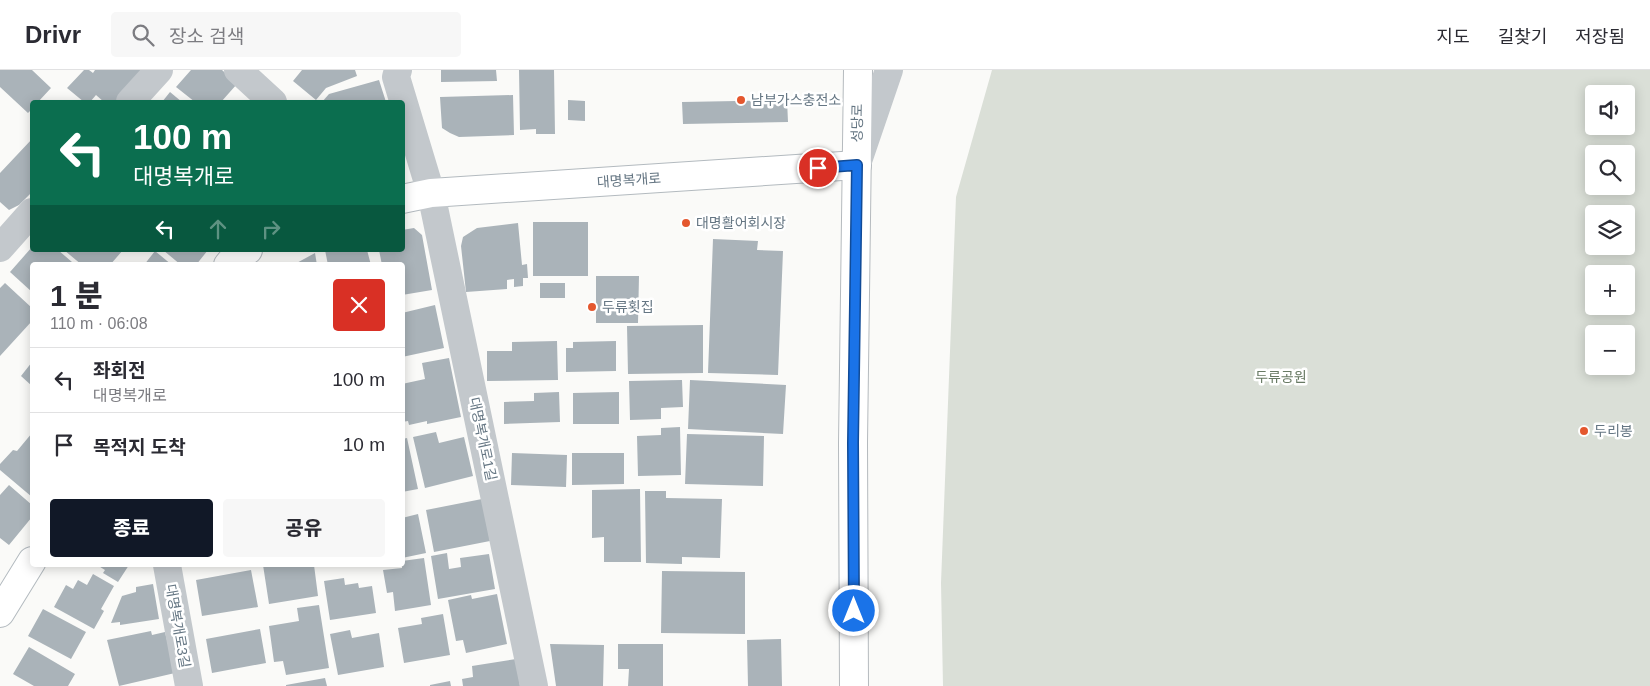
<!DOCTYPE html>
<html lang="ko">
<head>
<meta charset="utf-8">
<style>
  :root { --surface:#fff; --page:#f7f7f7; --text:#2b2b33; --muted:#7c7c81; --line:#e1e1e2; --accent:#111827 }
  body { margin:0; font-family:Arial,"Noto Sans KR",sans-serif; background:var(--page); color:var(--text); height:100vh; display:flex; flex-direction:column; font-size:19px; white-space:nowrap }
  * { box-sizing:border-box; margin:0 }
  p { font-size:16px; color:var(--muted) }
  .icon { flex:none; width:28px; height:28px; fill:none; stroke:currentColor; stroke-width:2; stroke-linecap:round; stroke-linejoin:round }
  .map { position:relative; flex:1; overflow:hidden }
  .drawer { position:absolute; left:30px; top:192px; width:375px; height:305px; display:flex; flex-direction:column; background:var(--surface); border-radius:5px; box-shadow:0 2px 12px #0003 }
  .drawer>* { flex:none }
  .hud { position:absolute; left:30px; top:30px; width:375px; height:152px; border-radius:5px; box-shadow:0 2px 12px #0003; background:#0b6e4f; color:#fff; overflow:hidden }
  .buttons { position:absolute; left:1585px; top:15px; display:grid; gap:10px }
  .buttons a { display:grid; place-items:center; width:50px; height:50px; border-radius:5px; background:var(--surface); box-shadow:0 2px 12px #0003; font-size:25px }
  .pin { position:absolute; display:grid; place-items:center; width:42px; height:42px; color:#fff; margin:-21px; border:2px solid #fff; border-radius:50%; box-shadow:0 1px 5px #0007 }
  .me { position:absolute; width:55px; margin:-28px; rotate:0deg; stroke-linejoin:round; filter:drop-shadow(0 0 4px #0008) }
  .turn { display:flex; align-items:center; gap:18px; height:105px; padding:0 20px; font-size:22px }
  .turn .icon { width:65px; height:65px; stroke-width:2.5 }
  .turn b { display:block; font-size:35px; line-height:42px }
  .lanes { display:flex; align-items:center; height:48px; padding:0 20px; background:#0003; justify-content:center; gap:25px; direction:ltr }
  .lanes .off { opacity:.35 }
  .round { display:grid; place-items:center; flex:none; width:52px; height:52px; border-radius:5px; background:var(--page) }
  .headline { display:flex; align-items:center; justify-content:space-between; height:85px; padding:0 20px }
  h1 { font-size:30px; font-weight:800; line-height:38px }
  .action { display:flex; gap:10px; margin-top:auto; padding:10px 20px }
  .action a { flex:1; height:58px; border-radius:5px; background:var(--accent); color:#fff; font-size:20px; font-weight:800; line-height:58px; text-align:center }
  .action a+a { background:var(--page); color:var(--text) }
  ul { padding:0; list-style:none }
  li { display:flex; align-items:center; gap:15px; height:65px; padding:0 20px; border-top:1px solid var(--line) }
  li div { flex:1 }
  li b { display:block; font-size:19px }
  li em { font-style:normal }
  header { display:flex; align-items:center; gap:30px; box-sizing:border-box; height:70px; padding:0 25px; background:var(--surface); border-bottom:1px solid var(--line) }
  header strong { font-size:24px }
  nav { display:flex; gap:28px; margin-inline-start:auto; font-size:18px }
  .search { width:350px; height:45px; background:var(--page); display:flex; align-items:center; gap:12px; box-sizing:border-box; padding:0 18px; border-radius:5px; color:var(--muted); font-size:19px }
  .map>svg:first-child { display:block }
  .green { fill:#dadfd7; fill-rule:evenodd }
  .building { fill:#aab3b9 }
  .lines { fill:none; stroke-linecap:round; stroke-linejoin:round }
  .secondary-casing { stroke:#b3babf; stroke-width:30 }
  .primary-casing { stroke:#b5babe; stroke-width:30 }
  .minor { stroke:#c3c8cc; stroke-width:28 }
  .tertiary { stroke:#c3c8cc; stroke-width:28 }
  .secondary { stroke:#fff; stroke-width:28 }
  .primary { stroke:#fff; stroke-width:28 }
  .route-casing { stroke:#114b97; stroke-width:12 }
  .route { stroke:#1a73e8; stroke-width:9 }
  .poi-dot { fill:#e4572e; stroke:#fff; stroke-width:2 }
  .labels { text-anchor:middle; dominant-baseline:central; stroke-width:5; stroke-linejoin:round; paint-order:stroke }
  .poi-label { font-size:14px; fill:#657683; stroke:#fff; text-anchor:start }
  .street-label { font-size:14px; fill:#657683; stroke:#fff }
  .park-label { font-size:14px; fill:#687a64; stroke:#fff }
</style>
</head>
<body>
<header>
<strong>Drivr</strong>
<div class="search"><svg class="icon" aria-label="search" viewBox="0 0 24 24"><circle cx="10" cy="10" r="6"/><path d="M15 15l6 6"/></svg>장소 검색</div>
<nav><a>지도</a><a>길찾기</a><a>저장됨</a></nav>
</header>
<div class="map">
<svg width="1650" height="616" viewBox="0 0 1650 616">
  <rect width="100%" height="100%" fill="#fafaf8"/>
  <path class="green" d="M 992,0 L 1650,0 L 1650,616 L 943,616 L 941,513 L 956,127 ZM 1594,24 L 1626,24 L 1626,56 L 1594,56 ZM 1594,84 L 1626,84 L 1626,116 L 1594,116 ZM 1594,144 L 1626,144 L 1626,176 L 1594,176 ZM 1594,204 L 1626,204 L 1626,236 L 1594,236 ZM 1594,264 L 1626,264 L 1626,296 L 1594,296 Z"/>
  <path class="building" d="M 0,0 L 32,0 L 51,18 L 38,32 L 32,32 L 32,39 L 28,43 L 0,17 Z
    M 84,0 L 89,0 L 93,3 L 95,0 L 144,0 L 115,32 L 104,32 L 96,25 L 90,32 L 84,32 L 67,18 Z
    M 191,0 L 222,0 L 237,14 L 221,32 L 195,32 L 176,17 Z
    M 302,0 L 355,0 L 357,6 L 326,18 L 316,30 L 293,11 Z
    M 441,0 L 496,0 L 497,11 L 441,12 Z
    M 519,0 L 554,0 L 555,64 L 536,64 L 536,59 L 520,60 Z
    M 379,10 L 386,32 L 322,32 L 329,24 Z
    M 170,22 L 182,32 L 162,32 Z
    M 513,25 L 514,65 L 459,67 L 450,63 L 442,58 L 440,27 Z
    M 568,30 L 585,31 L 585,51 L 568,50 Z
    M 787,30 L 788,52 L 683,54 L 682,32 Z
    M 32,69 L 32,122 L 19,135 L 9,140 L 0,132 L 0,103 Z
    M 533,152 L 588,152 L 588,206 L 533,206 Z
    M 518,153 L 522,195 L 527,194 L 528,208 L 523,208 L 523,216 L 514,217 L 514,209 L 507,210 L 507,219 L 466,222 L 461,176 L 463,167 L 477,158 Z
    M 414,158 L 422,165 L 432,220 L 402,225 L 402,195 L 382,195 L 379,180 L 402,180 L 402,160 Z
    M 713,169 L 758,171 L 757,180 L 783,181 L 778,305 L 708,303 Z
    M 32,177 L 32,180 L 58,180 L 72,192 L 69,195 L 32,195 L 32,222 L 10,202 Z
    M 64,180 L 123,180 L 110,195 L 82,195 Z
    M 163,180 L 208,180 L 196,195 L 181,195 Z
    M 325,180 L 367,180 L 371,195 L 328,195 Z
    M 155,181 L 172,195 L 144,195 Z
    M 315,183 L 317,195 L 293,195 Z
    M 596,206 L 639,206 L 638,253 L 596,253 Z
    M 5,213 L 32,238 L 32,251 L 0,286 L 0,218 Z
    M 540,213 L 565,213 L 565,228 L 540,228 Z
    M 435,235 L 444,278 L 402,287 L 402,243 Z
    M 703,255 L 703,303 L 628,304 L 627,256 Z
    M 557,271 L 558,310 L 487,311 L 487,281 L 512,281 L 512,272 Z
    M 616,271 L 616,301 L 566,302 L 566,278 L 573,278 L 573,272 Z
    M 449,288 L 461,347 L 427,354 L 427,351 L 409,355 L 408,351 L 402,352 L 402,314 L 425,309 L 422,293 Z
    M 32,292 L 32,316 L 21,306 Z
    M 682,310 L 683,337 L 661,338 L 661,349 L 630,350 L 629,311 Z
    M 690,310 L 786,315 L 783,364 L 688,359 Z
    M 559,322 L 560,352 L 504,354 L 504,332 L 534,331 L 534,323 Z
    M 619,322 L 619,354 L 573,354 L 573,323 Z
    M 680,357 L 681,405 L 638,406 L 637,366 L 661,365 L 661,358 Z
    M 436,362 L 439,373 L 464,367 L 473,406 L 425,418 L 413,367 Z
    M 32,363 L 32,427 L 0,400 L 0,394 L 13,380 L 17,381 Z
    M 687,364 L 764,366 L 763,416 L 685,414 Z
    M 407,368 L 418,419 L 402,422 L 402,369 Z
    M 512,383 L 567,385 L 566,417 L 511,415 Z
    M 572,383 L 624,383 L 624,414 L 572,415 Z
    M 9,415 L 32,435 L 32,447 L 9,475 L 0,468 L 0,425 Z
    M 640,419 L 641,492 L 604,492 L 604,467 L 592,468 L 592,420 Z
    M 645,421 L 666,421 L 666,428 L 722,429 L 720,488 L 682,487 L 682,494 L 646,493 Z
    M 482,429 L 490,471 L 434,482 L 426,440 Z
    M 418,444 L 426,483 L 402,488 L 402,448 Z
    M 447,483 L 449,499 L 461,497 L 460,488 L 489,484 L 495,519 L 438,529 L 431,486 Z
    M 424,488 L 431,535 L 395,541 L 393,522 L 387,523 L 383,500 L 402,498 L 402,491 Z
    M 97,495 L 129,495 L 118,512 L 103,503 L 105,500 Z
    M 263,495 L 314,495 L 318,526 L 269,534 Z
    M 251,500 L 258,537 L 202,546 L 196,510 Z
    M 662,501 L 745,502 L 745,564 L 661,563 Z
    M 93,504 L 114,516 L 101,539 L 104,541 L 94,559 L 54,537 L 66,515 L 73,519 L 78,510 L 87,515 Z
    M 344,508 L 345,515 L 358,513 L 359,518 L 372,516 L 376,543 L 330,550 L 324,511 Z
    M 153,514 L 159,549 L 120,555 L 120,552 L 111,553 L 122,526 L 136,522 L 136,517 Z
    M 497,524 L 507,574 L 466,583 L 463,570 L 456,571 L 448,530 L 471,525 L 472,529 Z
    M 319,535 L 329,598 L 286,605 L 283,591 L 274,592 L 269,556 L 299,551 L 297,538 Z
    M 43,539 L 86,562 L 71,589 L 28,566 Z
    M 443,544 L 450,585 L 404,593 L 398,558 L 422,554 L 421,548 Z
    M 260,559 L 266,593 L 212,603 L 206,569 Z
    M 350,560 L 352,568 L 379,563 L 384,597 L 338,605 L 330,564 Z
    M 151,561 L 152,565 L 165,562 L 175,603 L 119,616 L 107,570 Z
    M 781,569 L 782,616 L 748,616 L 747,570 Z
    M 550,574 L 604,575 L 603,616 L 556,616 Z
    M 618,574 L 663,574 L 663,616 L 628,616 L 629,599 L 618,599 Z
    M 29,577 L 75,604 L 68,616 L 34,616 L 13,604 Z
    M 516,589 L 520,616 L 463,616 L 462,609 L 473,607 L 472,596 Z
    M 325,608 L 327,616 L 286,616 L 286,615 Z
    M 450,611 L 451,616 L 430,616 L 430,615 Z"/>
  <g class="lines">
    <g class="secondary-casing">
      <path id="secondary" d="M 402,129 L 431,123 L 857,95
        M 228,195 L 233,189 L 248,180
        M 0,543 L 32,491"/>
    </g>
    <g class="primary-casing">
      <path id="primary" d="M 854,616 L 853,373 L 858,0"/>
    </g>
    <path class="minor" d="M 238,0 L 273,32
      M 398,0 L 396,7 L 431,123 L 534,616
      M 130,32 L 159,0
      M 0,178 L 32,142
      M 167,495 L 189,616"/>
    <path class="tertiary" d="M 859,88 L 889,0"/>
    <use href="#secondary" class="secondary"/>
    <use href="#primary" class="primary"/>
  </g>
  <g class="lines">
    <g class="route-casing">
      <path id="route" d="M 818,98 L 857,95 L 853,373 L 854,541"/>
    </g>
    <use href="#route" class="route"/>
  </g>
  <g class="poi-dot">
    <circle cx="741" cy="30" r="5"/>
    <circle cx="686" cy="153" r="5"/>
    <circle cx="592" cy="237" r="5"/>
    <circle cx="1584" cy="361" r="5"/>
  </g>
  <g class="labels">
    <g class="poi-label">
      <text x="751" y="30">남부가스충전소</text>
      <text x="696" y="153">대명활어회시장</text>
      <text x="602" y="237">두류횟집</text>
      <text x="1594" y="361">두리봉</text>
    </g>
    <g class="street-label">
      <text transform="translate(857 53) rotate(-89)">성당로</text>
      <text transform="translate(629 110) rotate(-4)">대명복개로</text>
      <text transform="translate(483 369) rotate(78)">대명복개로1길</text>
      <text transform="translate(178 556) rotate(80)">대명복개로3길</text>
    </g>
    <g class="park-label">
      <text x="1281" y="307">두류공원</text>
    </g>
  </g>
</svg>
<div class="buttons">
<a><svg class="icon" aria-label="sound" viewBox="0 0 24 24"><path d="M4 9h4l5-4v14l-5-4H4zM17 9q2 3 0 6"/></svg></a>
<a><svg class="icon" aria-label="search" viewBox="0 0 24 24"><circle cx="10" cy="10" r="6"/><path d="M15 15l6 6"/></svg></a>
<a><svg class="icon" aria-label="layers" viewBox="0 0 24 24"><path d="M12 4l9 5-9 5-9-5zM3 14l9 5 9-5"/></svg></a>
<a>+</a>
<a>−</a>
</div>
<div class="pin" style="left:818px;top:98px;background:#d93025"><svg class="icon" aria-label="arrive" viewBox="0 0 24 24"><path d="M6 21V4h12l-3 4 3 4H6"/></svg></div>
<svg class="me" style="left:854px;top:541px" viewBox="-20 -20 40 40"><circle r="17" fill="#1a73e8" stroke="#fff" stroke-width="3"/><path d="M0-11L8 9 0 5-8 9z" fill="#fff"/></svg>
<div class="hud">
<div class="turn"><svg class="icon" aria-label="left" viewBox="0 0 24 24"><path d="M17 20v-9H6M10 6l-5 5 5 5"/></svg><div><b>100 m</b>대명복개로</div></div>
<div class="lanes"><svg class="icon" aria-label="left" viewBox="0 0 24 24"><path d="M17 20v-9H6M10 6l-5 5 5 5"/></svg><svg class="icon off" aria-label="ahead" viewBox="0 0 24 24"><path d="M12 20V5M6 11l6-6 6 6"/></svg><svg class="icon off" aria-label="right" viewBox="0 0 24 24"><path d="M7 20v-9h11M14 6l5 5-5 5"/></svg></div>
</div>
<section class="drawer">
<div class="headline"><div><h1>1 분</h1><p>110 m · 06:08</p></div><a class="round" style="background:#d93025;color:#fff"><svg class="icon" aria-label="close" viewBox="0 0 24 24"><path d="M6 6l12 12M18 6L6 18"/></svg></a></div>
<ul>
<li><svg class="icon" aria-label="left" viewBox="0 0 24 24"><path d="M17 20v-9H6M10 6l-5 5 5 5"/></svg><div><b>좌회전</b><p>대명복개로</p></div><em>100 m</em></li>
<li><svg class="icon" aria-label="arrive" viewBox="0 0 24 24"><path d="M6 21V4h12l-3 4 3 4H6"/></svg><div><b>목적지 도착</b></div><em>10 m</em></li>
</ul>
<div class="action"><a>종료</a><a>공유</a></div>
</section>
</div>
</body>
</html>
